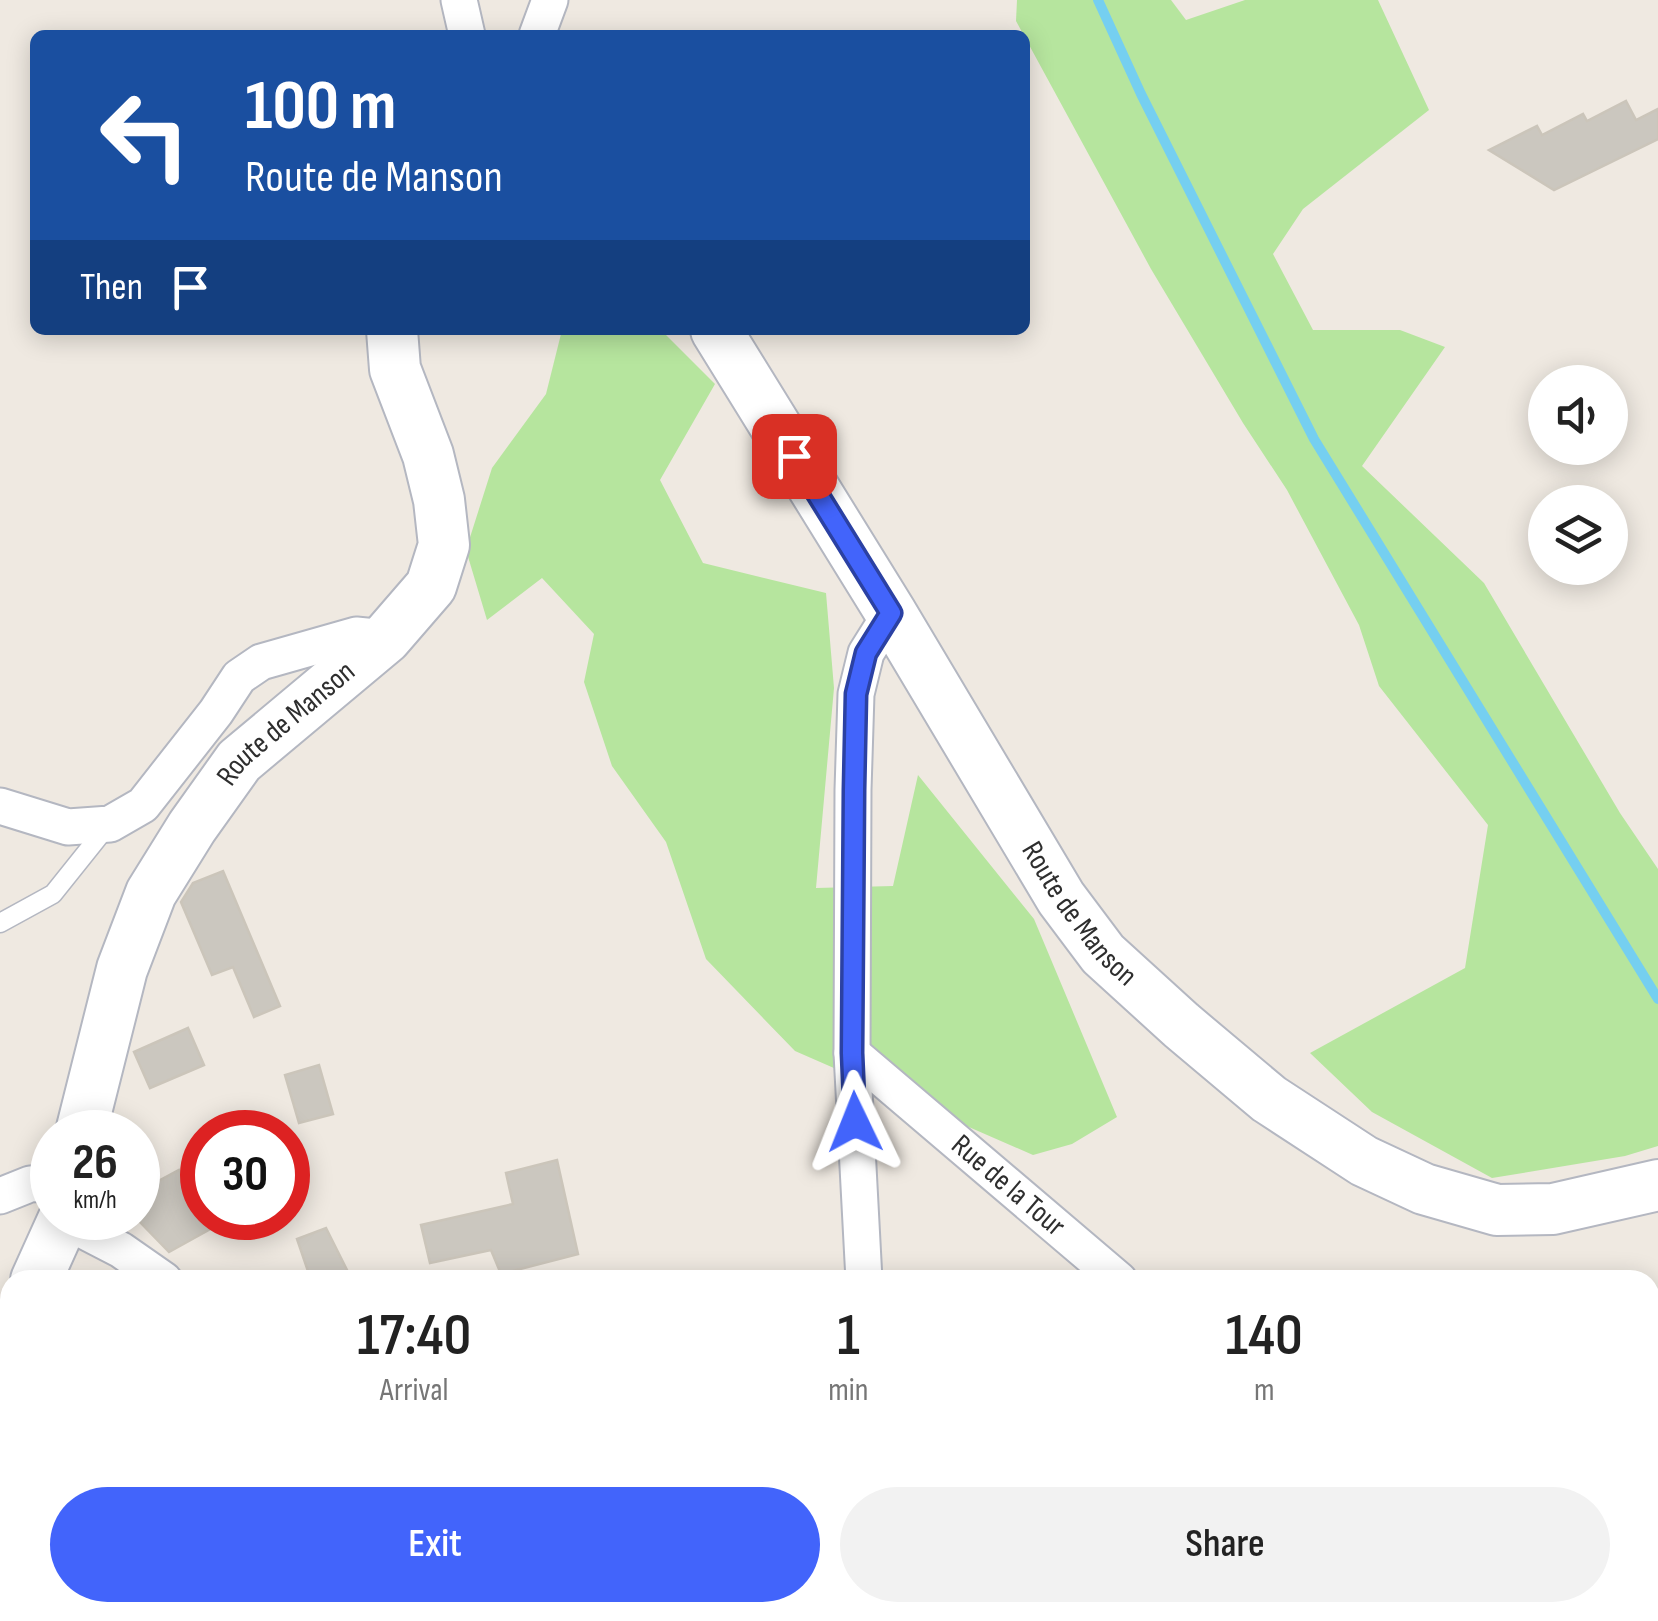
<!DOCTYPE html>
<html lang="en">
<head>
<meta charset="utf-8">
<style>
  :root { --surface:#fff; --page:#f2f2f2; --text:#222; --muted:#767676; --accent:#4264fb }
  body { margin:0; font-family:"Sofia Sans Condensed",sans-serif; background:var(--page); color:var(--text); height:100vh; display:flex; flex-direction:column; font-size:38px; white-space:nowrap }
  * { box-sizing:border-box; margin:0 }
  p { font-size:32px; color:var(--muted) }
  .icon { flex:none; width:55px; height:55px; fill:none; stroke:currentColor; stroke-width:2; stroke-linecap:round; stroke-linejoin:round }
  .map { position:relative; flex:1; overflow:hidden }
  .drawer { position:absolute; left:0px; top:1270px; width:1660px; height:352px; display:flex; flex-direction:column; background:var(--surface); border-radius:30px 30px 0 0; box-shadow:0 5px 25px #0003 }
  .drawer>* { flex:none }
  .top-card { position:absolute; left:30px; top:30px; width:1000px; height:305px; border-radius:15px; box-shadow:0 5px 25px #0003; background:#1a4fa0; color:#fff; overflow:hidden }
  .fabs { position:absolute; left:1528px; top:365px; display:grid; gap:20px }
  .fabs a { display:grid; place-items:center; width:100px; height:100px; border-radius:50%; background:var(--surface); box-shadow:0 5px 25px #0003; font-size:50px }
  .speed { position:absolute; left:30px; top:1110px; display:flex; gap:20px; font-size:50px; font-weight:700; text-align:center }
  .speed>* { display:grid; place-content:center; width:130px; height:130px; border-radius:50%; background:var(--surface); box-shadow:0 5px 25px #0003; line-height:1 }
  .speed small { font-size:25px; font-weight:400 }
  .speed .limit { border:15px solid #d22; background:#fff; color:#111 }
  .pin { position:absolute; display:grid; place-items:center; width:85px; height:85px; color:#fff; margin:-42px; border-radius:20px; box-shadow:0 5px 15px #0006 }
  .me { position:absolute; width:110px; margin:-55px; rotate:358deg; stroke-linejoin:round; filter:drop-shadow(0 0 8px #0008) }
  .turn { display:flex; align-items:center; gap:35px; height:210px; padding:0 50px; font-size:45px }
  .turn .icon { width:130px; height:130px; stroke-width:2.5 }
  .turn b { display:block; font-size:70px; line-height:85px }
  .then { display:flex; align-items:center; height:95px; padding:0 50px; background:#0003; gap:20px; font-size:38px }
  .eta { display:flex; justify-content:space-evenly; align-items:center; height:170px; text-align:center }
  .eta b { font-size:60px; font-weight:600; line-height:70px }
  .primary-button { display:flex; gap:20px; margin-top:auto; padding:20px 50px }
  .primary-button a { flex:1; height:115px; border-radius:60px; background:var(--accent); color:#fff; font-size:40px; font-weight:600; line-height:115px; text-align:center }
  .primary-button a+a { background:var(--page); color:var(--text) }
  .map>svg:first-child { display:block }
  .green { fill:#b6e59e }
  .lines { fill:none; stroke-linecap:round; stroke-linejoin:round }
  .stream { stroke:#75cff0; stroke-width:10 }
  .building { fill:#cbc7bf; stroke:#cbc5ba; stroke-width:2.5 }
  .lane-casing { stroke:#b4b7c1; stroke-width:21 }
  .street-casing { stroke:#b4b7c1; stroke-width:39 }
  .secondary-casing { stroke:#b4b7c1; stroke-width:54 }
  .lane { stroke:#fff; stroke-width:18 }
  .street { stroke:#fff; stroke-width:35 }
  .secondary { stroke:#fff; stroke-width:50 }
  .route-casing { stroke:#2b41a3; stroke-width:25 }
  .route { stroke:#4264fb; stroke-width:18 }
  .labels { text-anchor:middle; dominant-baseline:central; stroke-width:10; stroke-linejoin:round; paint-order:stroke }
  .street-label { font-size:30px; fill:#2e2e2e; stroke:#fff }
</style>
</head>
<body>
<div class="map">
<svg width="1658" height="1621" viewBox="0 0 1658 1621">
  <rect width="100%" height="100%" fill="#efe9e1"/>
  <path class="green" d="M 1017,0 L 1171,0 L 1186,20 L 1245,0 L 1378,0 L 1429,110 L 1303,209 L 1273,254 L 1313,330 L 1400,330 L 1445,347 L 1362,466 L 1484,583 L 1620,813 L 1658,869 L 1658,1146 L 1625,1156 L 1492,1178 L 1372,1112 L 1310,1053 L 1465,968 L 1488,825 L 1379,686 L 1359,625 L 1287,490 L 1243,423 L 1151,269 L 1016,21 Z
    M 562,330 L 661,330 L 715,384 L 660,480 L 703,563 L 826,593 L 834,688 L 816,888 L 893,886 L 918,775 L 1034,919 L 1117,1117 L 1072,1144 L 1033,1155 L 795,1051 L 706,959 L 666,842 L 612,766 L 584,682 L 594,634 L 542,578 L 487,620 L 466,550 L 492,468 L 546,394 Z"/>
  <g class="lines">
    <path class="stream" d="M 1098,0 L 1141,94 L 1314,439 L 1658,999"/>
  </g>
  <path class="building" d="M 1626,101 L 1636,120 L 1658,109 L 1658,139 L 1554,190 L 1489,150 L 1537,126 L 1542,135 L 1583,114 L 1587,121 Z
    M 223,871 L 280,1006 L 254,1017 L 233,967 L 212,975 L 181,902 L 193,883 Z
    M 188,1028 L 204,1065 L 150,1088 L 134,1052 Z
    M 319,1065 L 333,1114 L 299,1123 L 285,1075 Z
    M 557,1160 L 578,1254 L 501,1274 L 491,1250 L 430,1263 L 421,1225 L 513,1204 L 506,1173 Z
    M 179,1170 L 202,1207 L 202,1218 L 209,1218 L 214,1227 L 169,1252 L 138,1220 L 138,1192 Z
    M 326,1228 L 352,1280 L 311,1280 L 297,1239 Z"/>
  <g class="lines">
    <g class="lane-casing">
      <path id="lane" d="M 0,923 L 53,894 L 109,824
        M 0,1498 L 10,1492
        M 525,1612 L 527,1621"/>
    </g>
    <g class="street-casing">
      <g id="street">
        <path d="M 459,0 L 467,35"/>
        <path d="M 537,35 L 550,0"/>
        <path d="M 0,806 L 68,827 L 110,824 L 143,805 L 216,712 L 239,677 L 261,662 L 356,635 L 386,638"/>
        <path id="s1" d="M 852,1053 L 1119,1280"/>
        <path d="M 0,1196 L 30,1184 L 52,1183"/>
        <path d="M 63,1220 L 121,1250 L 164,1280"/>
        <path d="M 864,1280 L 852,1053 L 853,790 L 856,694 L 866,653 L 891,613"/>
        <path d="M 0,1597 L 12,1621"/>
        <path d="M 727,1612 L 734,1621"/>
        <path d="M 1160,1612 L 1167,1621"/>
        <path d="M 1472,1612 L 1477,1621"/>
        <path d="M 498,1621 L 499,1612"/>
      </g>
    </g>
    <g class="secondary-casing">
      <g id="secondary">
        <path id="s2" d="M 716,330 L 891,613 L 1061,898 L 1103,954 L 1181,1025 L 1269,1099 L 1364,1161 L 1424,1189 L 1497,1210 L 1553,1209 L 1658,1185"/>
        <path id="s3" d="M 81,1132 L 122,969 L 151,893 L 192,827 L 239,761 L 386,638 L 431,586 L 444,545 L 439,500 L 428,455 L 395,369 L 392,330"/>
        <path d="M 36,1280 L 64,1218"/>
        <path d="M 0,1344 L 10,1332"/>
      </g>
    </g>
    <use href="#lane" class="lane"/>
    <use href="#street" class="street"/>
    <use href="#secondary" class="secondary"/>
  </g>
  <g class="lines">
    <g class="route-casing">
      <path id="route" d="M 794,456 L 891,613 L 866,653 L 856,694 L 854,790 L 852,1053 L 855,1122"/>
    </g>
    <use href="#route" class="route"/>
  </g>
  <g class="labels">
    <g class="street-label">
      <text stroke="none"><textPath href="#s3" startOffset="468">Route de Manson</textPath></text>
      <text stroke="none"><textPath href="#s2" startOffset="688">Route de Manson</textPath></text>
      <text stroke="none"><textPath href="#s1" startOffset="205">Rue de la Tour</textPath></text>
    </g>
  </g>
</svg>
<div class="fabs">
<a><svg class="icon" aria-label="sound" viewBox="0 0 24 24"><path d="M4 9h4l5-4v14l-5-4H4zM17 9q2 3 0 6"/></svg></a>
<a><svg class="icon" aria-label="layers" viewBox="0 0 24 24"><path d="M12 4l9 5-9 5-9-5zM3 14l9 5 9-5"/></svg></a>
</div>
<div class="speed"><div>26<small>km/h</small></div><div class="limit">30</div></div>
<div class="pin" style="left:794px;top:456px;background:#d93025"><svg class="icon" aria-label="arrive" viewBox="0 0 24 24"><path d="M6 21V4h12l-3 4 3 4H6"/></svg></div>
<svg class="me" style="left:855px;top:1122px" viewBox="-20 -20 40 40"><path d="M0-17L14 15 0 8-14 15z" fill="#4264fb" stroke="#fff" stroke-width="4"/></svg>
<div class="top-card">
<div class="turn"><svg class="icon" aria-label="left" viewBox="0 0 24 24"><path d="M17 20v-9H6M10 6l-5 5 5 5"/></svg><div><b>100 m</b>Route de Manson</div></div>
<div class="then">Then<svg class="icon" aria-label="arrive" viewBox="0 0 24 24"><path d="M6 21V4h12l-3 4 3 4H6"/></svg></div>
</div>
<section class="drawer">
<div class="eta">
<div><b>17:40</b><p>Arrival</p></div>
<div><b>1</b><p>min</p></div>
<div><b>140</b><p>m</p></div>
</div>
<div class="primary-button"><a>Exit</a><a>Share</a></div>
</section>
</div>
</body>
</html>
